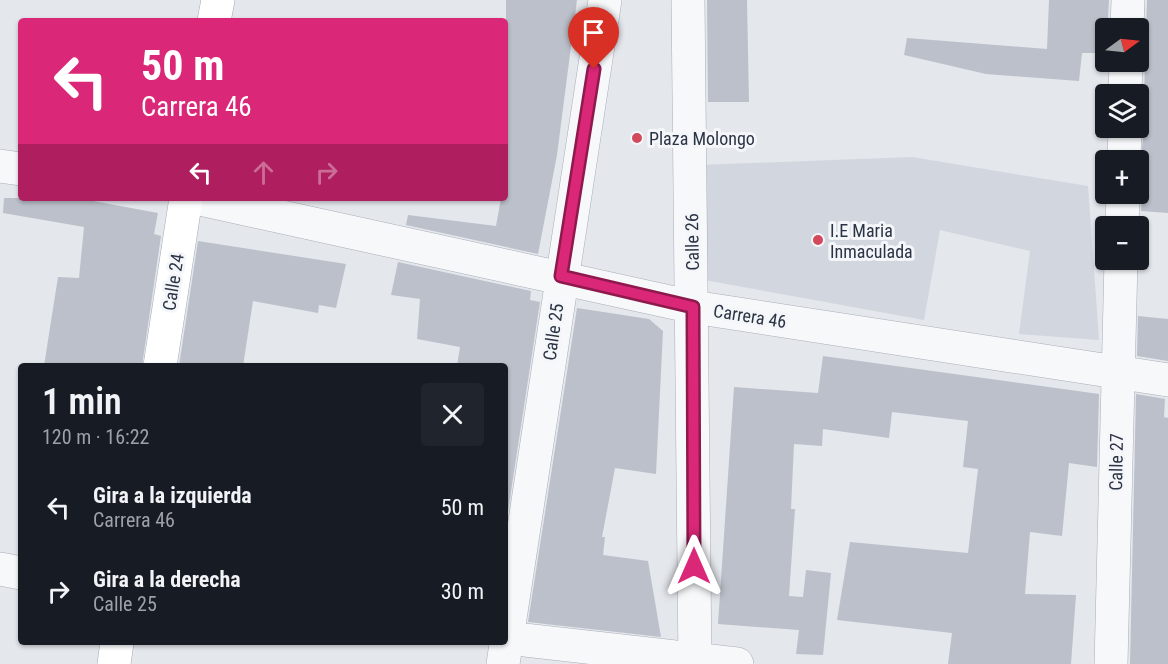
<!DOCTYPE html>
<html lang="es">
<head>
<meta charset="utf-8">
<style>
  :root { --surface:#171b24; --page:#20242c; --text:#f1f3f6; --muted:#9ea1a6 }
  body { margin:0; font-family:"Roboto Condensed",sans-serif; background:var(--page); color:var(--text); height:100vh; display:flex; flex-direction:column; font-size:22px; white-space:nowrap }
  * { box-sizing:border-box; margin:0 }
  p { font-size:20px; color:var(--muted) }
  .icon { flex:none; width:33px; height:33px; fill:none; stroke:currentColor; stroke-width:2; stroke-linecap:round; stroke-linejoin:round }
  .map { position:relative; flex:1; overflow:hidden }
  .side { position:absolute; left:18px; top:363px; width:490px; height:282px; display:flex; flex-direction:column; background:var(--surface); border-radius:6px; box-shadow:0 2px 4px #0004 }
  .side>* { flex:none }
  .hud { position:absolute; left:18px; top:18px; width:490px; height:183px; border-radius:6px; box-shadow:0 2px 4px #0004; background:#db2777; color:#fff; overflow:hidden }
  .needle { width:39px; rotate:75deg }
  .fabs { position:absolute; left:1095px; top:18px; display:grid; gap:12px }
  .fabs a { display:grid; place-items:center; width:54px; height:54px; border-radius:6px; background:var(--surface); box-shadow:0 2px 4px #0004; font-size:30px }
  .pin { position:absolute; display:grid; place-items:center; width:51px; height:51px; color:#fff; margin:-62px -26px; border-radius:50% 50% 50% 0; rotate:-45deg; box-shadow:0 0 6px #0007 }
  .pin .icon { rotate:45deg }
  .me { position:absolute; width:66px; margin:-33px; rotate:0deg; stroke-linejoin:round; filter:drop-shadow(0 0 4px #0008) }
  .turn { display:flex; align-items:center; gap:21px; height:126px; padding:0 24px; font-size:27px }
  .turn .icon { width:78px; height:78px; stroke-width:2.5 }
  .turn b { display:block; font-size:42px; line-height:51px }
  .lanes { display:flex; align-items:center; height:57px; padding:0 24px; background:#0003; justify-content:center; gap:30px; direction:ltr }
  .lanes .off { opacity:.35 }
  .round { display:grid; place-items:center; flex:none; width:63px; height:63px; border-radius:6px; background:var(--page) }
  .head { display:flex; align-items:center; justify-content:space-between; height:102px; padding:0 24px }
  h1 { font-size:36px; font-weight:600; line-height:45px }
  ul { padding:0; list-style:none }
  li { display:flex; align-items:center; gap:18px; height:84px; padding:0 24px }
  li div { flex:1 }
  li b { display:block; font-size:22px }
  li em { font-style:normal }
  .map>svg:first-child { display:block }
  .built { fill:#d2d6de }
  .building { fill:#bbc0ca }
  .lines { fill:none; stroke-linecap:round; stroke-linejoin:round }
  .minor-casing { stroke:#a9aeb7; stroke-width:34 }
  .major-casing { stroke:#a3abb8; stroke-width:34 }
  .minor { stroke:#f7f8fa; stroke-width:33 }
  .major { stroke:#fff; stroke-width:33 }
  .route-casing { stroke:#8e194d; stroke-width:15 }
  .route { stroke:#db2777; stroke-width:10 }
  .poi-dot { fill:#d1495b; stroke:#f4f6f9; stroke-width:2 }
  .labels { text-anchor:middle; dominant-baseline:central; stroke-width:6; stroke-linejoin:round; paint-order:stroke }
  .poi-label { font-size:18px; fill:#2b3445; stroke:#f4f6f9; text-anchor:start }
  .street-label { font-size:18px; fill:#2b3445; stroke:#f4f6f9 }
</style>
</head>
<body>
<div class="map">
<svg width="1168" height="664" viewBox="0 0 1168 664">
  <rect width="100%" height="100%" fill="#e4e7ec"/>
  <path class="built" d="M 912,157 L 1088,186 L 1099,340 L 1019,334 L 1030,251 L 940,230 L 924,320 L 699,279 L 699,165 Z"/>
  <path class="building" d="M 506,0 L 577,0 L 557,155 L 538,254 L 406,225 L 408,215 L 496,226 L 501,198 L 506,198 Z
    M 707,0 L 747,0 L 749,102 L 708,102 Z
    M 1049,0 L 1109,0 L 1106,53 L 1082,53 L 1079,81 L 986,74 L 904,55 L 907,38 L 1047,49 Z
    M 1147,0 L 1168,0 L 1168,213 L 1141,211 L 1142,195 L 1138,184 L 1144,129 L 1138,116 L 1138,106 L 1144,95 L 1145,63 L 1138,42 L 1146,29 Z
    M 4,198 L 77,198 L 158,213 L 154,234 L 161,236 L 142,366 L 44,366 L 58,277 L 79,278 L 84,227 L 3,213 Z
    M 198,241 L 346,264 L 336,308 L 319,305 L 318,313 L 253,301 L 243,366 L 179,366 Z
    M 398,262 L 531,291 L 530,300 L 540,302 L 506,524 L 506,366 L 457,366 L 460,347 L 417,339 L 420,299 L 391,295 Z
    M 577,308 L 649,319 L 663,331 L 656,474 L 615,468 L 602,537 L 605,537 L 603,555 L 648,561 L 661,637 L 528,622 Z
    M 1138,316 L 1168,319 L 1168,361 L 1137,356 Z
    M 823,356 L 1099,394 L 1097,467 L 1069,463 L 1062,536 L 1030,532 L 1025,594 L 1076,595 L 1071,664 L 948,664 L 952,633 L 837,620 L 850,542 L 968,553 L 978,469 L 963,467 L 968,421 L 892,412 L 889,438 L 823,429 L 822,446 L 794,444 L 791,509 L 795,509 L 789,596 L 803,597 L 806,570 L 831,573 L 823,655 L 796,654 L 799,630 L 718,624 L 734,387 L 818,393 Z
    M 1136,394 L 1165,399 L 1164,417 L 1168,418 L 1168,664 L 1130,664 Z"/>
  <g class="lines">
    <g class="minor-casing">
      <path id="minor" d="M 688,0 L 695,664
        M 1127,28 L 1128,0
        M 1125,94 L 1126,62
        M 1124,160 L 1125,128
        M 0,166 L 21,169
        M 195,198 L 693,307 L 1168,380
        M 1122,226 L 1123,194
        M 0,569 L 21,573
        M 506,638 L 737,664
        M 503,664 L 605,0
        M 1111,664 L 1121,260"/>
    </g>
    <g class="major-casing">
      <path id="major" d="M 214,21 L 218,0
        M 160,366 L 186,198
        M 114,664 L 117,642"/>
    </g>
    <use href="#minor" class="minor"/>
    <use href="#major" class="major"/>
  </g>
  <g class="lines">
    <g class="route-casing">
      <path id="route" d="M 594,69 L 561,276 L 693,307 L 694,566"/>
    </g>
    <use href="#route" class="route"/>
  </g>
  <g class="poi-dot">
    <circle cx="637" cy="138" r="6"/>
    <circle cx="818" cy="240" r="6"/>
  </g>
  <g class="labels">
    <g class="poi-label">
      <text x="649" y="138">Plaza Molongo</text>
      <text x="830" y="230">I.E Maria<tspan x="830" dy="21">Inmaculada</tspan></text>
    </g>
    <g class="street-label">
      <text transform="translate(692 242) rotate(-91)">Calle 26</text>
      <text transform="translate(173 282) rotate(-81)">Calle 24</text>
      <text transform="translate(750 316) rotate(9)">Carrera 46</text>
      <text transform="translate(553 332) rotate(-82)">Calle 25</text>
      <text transform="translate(1116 462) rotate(-89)">Calle 27</text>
    </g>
  </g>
</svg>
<div class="fabs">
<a><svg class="needle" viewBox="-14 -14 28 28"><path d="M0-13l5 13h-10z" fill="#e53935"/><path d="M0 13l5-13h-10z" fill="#9ea1a6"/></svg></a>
<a><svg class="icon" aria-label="layers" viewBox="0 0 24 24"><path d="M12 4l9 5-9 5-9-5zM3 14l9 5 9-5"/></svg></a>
<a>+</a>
<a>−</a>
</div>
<div class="pin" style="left:594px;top:69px;background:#d93025"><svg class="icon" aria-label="arrive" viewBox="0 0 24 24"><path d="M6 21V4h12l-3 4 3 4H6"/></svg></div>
<svg class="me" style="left:694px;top:566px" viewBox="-20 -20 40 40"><path d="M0-17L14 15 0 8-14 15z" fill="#db2777" stroke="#fff" stroke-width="4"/></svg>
<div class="hud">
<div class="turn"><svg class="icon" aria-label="left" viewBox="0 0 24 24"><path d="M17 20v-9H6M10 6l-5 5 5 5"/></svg><div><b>50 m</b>Carrera 46</div></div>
<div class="lanes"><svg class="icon" aria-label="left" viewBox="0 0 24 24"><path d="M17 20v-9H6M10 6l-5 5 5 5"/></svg><svg class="icon off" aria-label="ahead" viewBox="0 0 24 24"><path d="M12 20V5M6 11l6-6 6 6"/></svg><svg class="icon off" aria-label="right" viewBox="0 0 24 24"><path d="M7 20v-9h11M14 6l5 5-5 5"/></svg></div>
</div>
<section class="side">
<div class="head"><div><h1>1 min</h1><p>120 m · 16:22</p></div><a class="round"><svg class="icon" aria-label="close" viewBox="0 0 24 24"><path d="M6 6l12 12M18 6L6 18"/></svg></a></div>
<ul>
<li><svg class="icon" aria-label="left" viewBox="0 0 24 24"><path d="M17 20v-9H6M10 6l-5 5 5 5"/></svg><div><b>Gira a la izquierda</b><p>Carrera 46</p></div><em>50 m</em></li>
<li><svg class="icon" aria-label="right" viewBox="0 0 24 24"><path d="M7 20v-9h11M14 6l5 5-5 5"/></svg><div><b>Gira a la derecha</b><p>Calle 25</p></div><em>30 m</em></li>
</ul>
</section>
</div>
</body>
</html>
